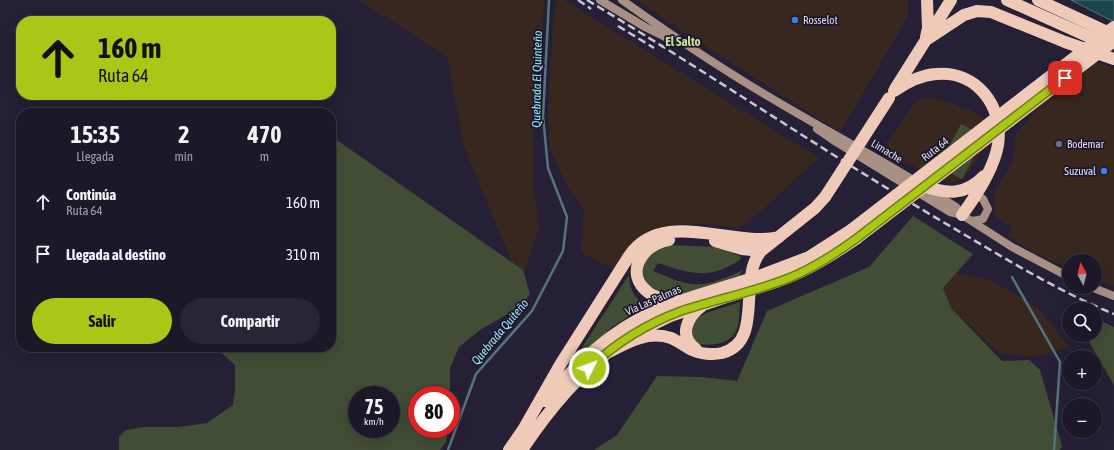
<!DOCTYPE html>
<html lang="es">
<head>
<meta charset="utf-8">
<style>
  :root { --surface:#1c1828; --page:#292534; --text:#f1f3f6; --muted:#a0a0a8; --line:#3a3745; --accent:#aac718 }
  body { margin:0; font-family:"Asap Condensed",sans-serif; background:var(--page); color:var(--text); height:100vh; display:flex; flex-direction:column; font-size:15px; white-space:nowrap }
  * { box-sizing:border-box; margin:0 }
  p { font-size:13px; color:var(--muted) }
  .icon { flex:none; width:22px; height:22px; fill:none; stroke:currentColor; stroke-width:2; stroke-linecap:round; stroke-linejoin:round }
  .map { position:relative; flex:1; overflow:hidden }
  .details { position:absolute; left:16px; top:108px; width:320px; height:244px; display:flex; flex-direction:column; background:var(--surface); border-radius:16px; box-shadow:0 4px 16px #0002,0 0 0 1px var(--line) }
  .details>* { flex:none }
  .hud { position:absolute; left:16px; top:16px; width:320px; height:84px; border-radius:16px; box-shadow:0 4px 16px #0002,0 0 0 1px var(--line); background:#aac718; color:#111; overflow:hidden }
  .needle { width:26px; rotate:353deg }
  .buttons { position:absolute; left:1062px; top:254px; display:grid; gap:8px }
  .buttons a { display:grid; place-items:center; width:40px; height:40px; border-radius:50%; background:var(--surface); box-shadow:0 4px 16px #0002,0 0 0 1px var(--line); font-size:20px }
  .speed { position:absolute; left:348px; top:386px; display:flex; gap:8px; font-size:20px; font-weight:700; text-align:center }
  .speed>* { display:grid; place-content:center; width:52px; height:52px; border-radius:50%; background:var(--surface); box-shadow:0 4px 16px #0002,0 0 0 1px var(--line); line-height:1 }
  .speed small { font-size:10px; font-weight:400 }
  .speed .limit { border:6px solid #d22; background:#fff; color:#111 }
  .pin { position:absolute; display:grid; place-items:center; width:34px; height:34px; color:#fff; margin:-17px; border-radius:8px; box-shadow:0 2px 6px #0006 }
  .me { position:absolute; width:44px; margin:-22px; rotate:48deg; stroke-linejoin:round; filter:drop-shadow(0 0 3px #0008) }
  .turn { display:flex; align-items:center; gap:14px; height:84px; padding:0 16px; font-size:18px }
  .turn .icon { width:52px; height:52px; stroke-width:2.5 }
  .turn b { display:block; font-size:28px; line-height:34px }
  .eta { display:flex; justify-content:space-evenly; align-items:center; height:68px; text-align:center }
  .eta b { font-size:24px; font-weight:700; line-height:28px }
  .action { display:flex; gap:8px; margin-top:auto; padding:8px 16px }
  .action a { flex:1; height:46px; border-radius:24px; background:var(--accent); color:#111; font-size:16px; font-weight:700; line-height:46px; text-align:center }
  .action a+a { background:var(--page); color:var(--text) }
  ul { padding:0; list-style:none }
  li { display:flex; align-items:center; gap:12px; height:52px; padding:0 16px }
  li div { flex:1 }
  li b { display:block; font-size:15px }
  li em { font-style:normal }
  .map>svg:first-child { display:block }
  .industrial { fill:#38271f }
  .green { fill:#414d34; fill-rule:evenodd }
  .water { fill:#19454d; stroke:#55747e }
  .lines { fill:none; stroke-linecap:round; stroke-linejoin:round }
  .stream { stroke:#55747e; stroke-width:2.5 }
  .secondary { stroke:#a99085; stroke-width:8 }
  .highway { stroke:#f0cab9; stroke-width:12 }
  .rail { stroke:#c8c6d6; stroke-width:2.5; stroke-dasharray:8 4; stroke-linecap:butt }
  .highway-bridge { stroke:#f0cab9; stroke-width:12 }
  .route-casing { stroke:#6e8110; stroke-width:10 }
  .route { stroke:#aac718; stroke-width:7 }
  .shop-dot { fill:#3f7fe0; stroke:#1c162c; stroke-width:1.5 }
  .service-dot { fill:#5c6f8a; stroke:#1c162c; stroke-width:1.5 }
  .labels { text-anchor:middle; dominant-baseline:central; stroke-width:3.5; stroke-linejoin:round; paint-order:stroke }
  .poi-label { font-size:11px; fill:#e2e0ef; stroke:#1c162c; text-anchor:start }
  .street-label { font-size:11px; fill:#e2e0ef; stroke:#1c162c }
  .water-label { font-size:12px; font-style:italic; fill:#9be8f8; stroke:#1c162c }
  .quarter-label { font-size:13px; font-weight:bold; fill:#c9dc90; stroke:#1c162c }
</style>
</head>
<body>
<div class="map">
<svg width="1114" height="450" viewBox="0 0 1114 450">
  <rect width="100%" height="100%" fill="#252036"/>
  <path class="industrial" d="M 359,0 L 544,0 L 540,71 L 533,133 L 533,183 L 539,227 L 525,271 L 514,267 L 464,147 L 447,57 Z
    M 557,0 L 564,0 L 819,158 L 760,212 L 739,228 L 708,224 L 678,224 L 650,231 L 635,242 L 616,270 L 587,256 L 581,251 L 584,210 L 568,188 L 550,148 L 548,116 L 553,20 Z
    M 637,0 L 908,0 L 908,17 L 840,132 L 682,31 Z
    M 1080,56 L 1114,68 L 1114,287 L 1095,279 L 1095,261 L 1069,261 L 1069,269 L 1032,251 L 1008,236 L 1012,229 L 1008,224 L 995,216 L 994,193 L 1012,163 L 1016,135 Z
    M 921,98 L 935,98 L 968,109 L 982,117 L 987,130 L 986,146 L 964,179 L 949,183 L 883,151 L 914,103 Z
    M 956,273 L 991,280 L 1039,309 L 1070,347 L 1035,357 L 999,353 L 951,308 L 943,288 Z"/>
  <path class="green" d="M 961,124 L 985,136 L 962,179 L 938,167 Z
    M 331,136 L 523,270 L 530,294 L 520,307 L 480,330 L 459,347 L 450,368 L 450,395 L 417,395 L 417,429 L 448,429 L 446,442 L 440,450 L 119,450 L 119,437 L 126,430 L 143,427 L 179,427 L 207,423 L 233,405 L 235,388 L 235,365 L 215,347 L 331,347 ZM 357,395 L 391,395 L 391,429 L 357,429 Z
    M 913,216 L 973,254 L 943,288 L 951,308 L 1002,361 L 1029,360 L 1040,370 L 1062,446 L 1060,450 L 594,450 L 617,435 L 657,376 L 701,377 L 737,381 L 767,311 L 869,267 Z
    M 671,245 L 720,247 L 741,257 L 740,260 C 733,264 725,269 717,271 C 697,277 676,269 658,263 L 653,271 C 665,275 679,283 692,284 C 710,286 727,277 743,270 L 738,278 C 707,289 645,317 641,263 L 654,249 Z
    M 629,275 C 630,292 635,299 649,307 L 631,315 L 612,327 L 566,372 Z
    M 740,302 C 739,311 740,323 736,331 C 730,344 712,346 699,344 L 693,337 L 691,329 L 695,319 L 706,313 Z
    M 1095,319 L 1114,327 L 1114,385 L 1085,335 L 1095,335 Z"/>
  <path class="water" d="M 1071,0 L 1114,0 L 1114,22 Z"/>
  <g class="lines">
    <path class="stream" d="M 1012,277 L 1060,362 L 1054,450
      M 448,450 L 476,374 L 532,311 L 563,251 L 567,217 L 548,168 L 543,116 L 549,0"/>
    <path class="secondary" d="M 600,0 L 645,27 L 673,41
      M 622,0 C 678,40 735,78 795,112 C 836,136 878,158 918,183
      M 817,129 L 833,140 L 950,212 L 962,215
      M 932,192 L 956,207 L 962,215 L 1012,247 L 1069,277
      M 972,221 L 983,219 L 988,209 L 983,199 L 972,194
      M 1091,287 L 1114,296"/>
    <path class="highway" d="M 1007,0 L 1105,44
      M 1038,0 L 1114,35
      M 926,37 L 928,28 L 927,0
      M 926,40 L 964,15 L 977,11 L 991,12 L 1065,42 L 1114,59
      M 895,89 L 951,0
      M 894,91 C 907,82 920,75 936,74 C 976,70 1004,106 998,145 C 994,168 976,196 962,215
      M 923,186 C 947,194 965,196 984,176
      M 669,240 C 642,244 623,274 649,293 C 657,299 669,299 679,301
      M 715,241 L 742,249 L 761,251
      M 762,275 L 809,257 L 851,230
      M 763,286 C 798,276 827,259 857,238
      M 629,336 L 670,316 L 723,298
      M 696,349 C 678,336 687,317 702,306
      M 607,353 C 626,343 648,330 671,338 C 678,341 685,346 692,350 C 700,354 713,355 722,353 C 765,342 737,279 761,251 L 815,208 L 825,197
      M 545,401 C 575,365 609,332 653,312 C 678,300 705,293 731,285
      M 523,430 L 560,365 L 629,256 C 662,207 733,248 779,237
      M 509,450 L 527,424
      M 522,450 C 547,412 577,376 613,348"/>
    <path class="rail" d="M 578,0 L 591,9
      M 587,0 C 707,72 823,151 943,222 C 998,254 1055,290 1114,314
      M 618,26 L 654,48"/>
    <path class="highway-bridge" d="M 825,197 L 889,98
      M 851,230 L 1114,27
      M 857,238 L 1114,41
      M 731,285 L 762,275
      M 723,298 L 763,286"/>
  </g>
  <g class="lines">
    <g class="route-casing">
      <path id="route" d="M 589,368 C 616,343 646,324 681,311 C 717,299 754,292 789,278 C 814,268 835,254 857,238 L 1065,78"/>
    </g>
    <use href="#route" class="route"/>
  </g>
  <g class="shop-dot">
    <circle cx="795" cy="20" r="4"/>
    <circle cx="1104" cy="171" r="4"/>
  </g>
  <circle class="service-dot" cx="1059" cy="144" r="4"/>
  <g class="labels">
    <g class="poi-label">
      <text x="803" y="20">Rosselot</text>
      <text x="1067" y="144">Bodemar</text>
      <text x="1096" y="171" text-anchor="end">Suzuval</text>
    </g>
    <g class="street-label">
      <text transform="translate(935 149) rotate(-38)">Ruta 64</text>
      <text transform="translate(887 151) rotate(31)">Limache</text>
      <text transform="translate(653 300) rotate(-24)">Vía Las Palmas</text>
    </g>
    <g class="water-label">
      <text transform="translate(537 79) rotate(-89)">Quebrada El Quinteño</text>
      <text transform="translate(500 332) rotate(-50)">Quebrada Quiteño</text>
    </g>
    <g class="quarter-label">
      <text x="683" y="41">El Salto</text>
    </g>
  </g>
</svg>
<div class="buttons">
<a><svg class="needle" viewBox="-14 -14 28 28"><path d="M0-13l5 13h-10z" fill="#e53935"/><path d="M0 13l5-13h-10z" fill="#a0a0a8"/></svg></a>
<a><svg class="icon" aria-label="search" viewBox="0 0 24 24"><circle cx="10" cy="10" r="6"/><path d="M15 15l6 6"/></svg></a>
<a>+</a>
<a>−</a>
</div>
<div class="speed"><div>75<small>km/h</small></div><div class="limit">80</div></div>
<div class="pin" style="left:1065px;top:78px;background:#d93025"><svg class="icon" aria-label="arrive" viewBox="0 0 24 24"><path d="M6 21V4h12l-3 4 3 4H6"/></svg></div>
<svg class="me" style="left:589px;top:368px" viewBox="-20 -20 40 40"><circle r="17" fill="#aac718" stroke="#fff" stroke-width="3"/><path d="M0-11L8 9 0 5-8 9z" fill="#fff"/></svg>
<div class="hud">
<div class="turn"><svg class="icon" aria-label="ahead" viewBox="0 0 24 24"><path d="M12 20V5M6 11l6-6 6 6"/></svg><div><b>160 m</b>Ruta 64</div></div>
</div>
<section class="details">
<div class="eta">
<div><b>15:35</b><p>Llegada</p></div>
<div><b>2</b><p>min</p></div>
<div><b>470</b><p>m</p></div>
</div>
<ul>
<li><svg class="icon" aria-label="ahead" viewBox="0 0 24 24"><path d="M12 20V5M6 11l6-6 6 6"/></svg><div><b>Continúa</b><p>Ruta 64</p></div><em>160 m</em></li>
<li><svg class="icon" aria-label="arrive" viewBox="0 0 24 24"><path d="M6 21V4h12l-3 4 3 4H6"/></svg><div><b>Llegada al destino</b></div><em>310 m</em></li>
</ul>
<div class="action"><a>Salir</a><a>Compartir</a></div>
</section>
</div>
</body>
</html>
